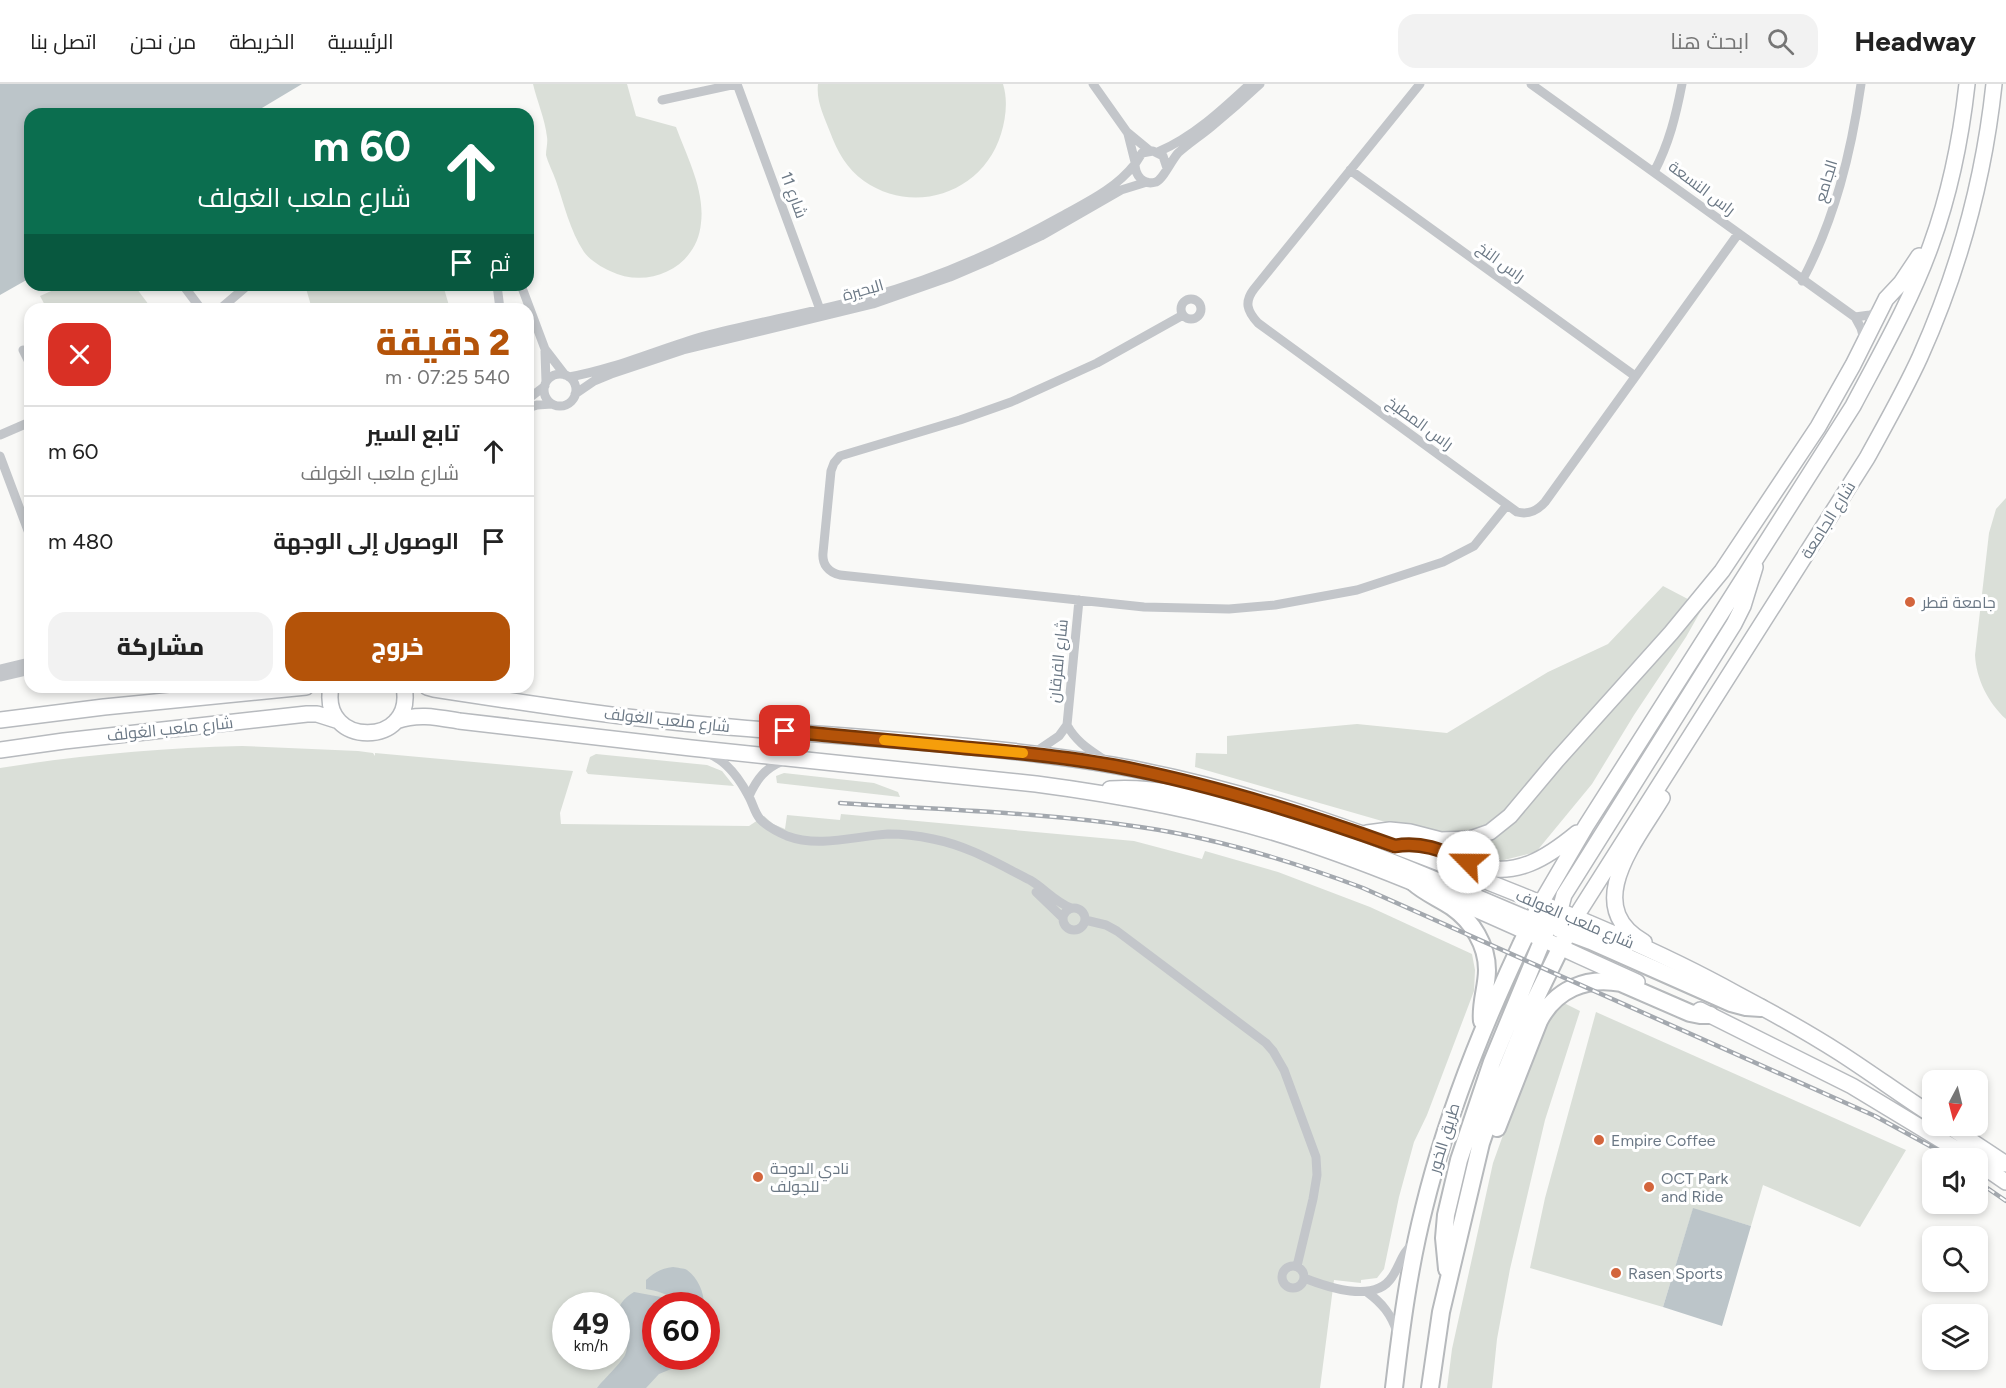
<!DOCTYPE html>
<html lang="ar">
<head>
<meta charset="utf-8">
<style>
  :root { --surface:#fff; --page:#f2f2f2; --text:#222; --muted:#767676; --line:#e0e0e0; --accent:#b45309 }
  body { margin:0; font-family:Figtree,Cairo,sans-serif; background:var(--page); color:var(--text); direction:rtl; height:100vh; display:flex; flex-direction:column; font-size:22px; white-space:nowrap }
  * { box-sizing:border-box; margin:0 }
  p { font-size:20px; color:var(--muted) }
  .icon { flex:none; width:33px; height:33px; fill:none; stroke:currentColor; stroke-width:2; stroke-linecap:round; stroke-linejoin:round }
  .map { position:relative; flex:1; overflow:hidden; direction:ltr }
  .drawer { position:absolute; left:24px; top:219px; width:510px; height:390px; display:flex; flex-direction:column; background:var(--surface); border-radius:18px; box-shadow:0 3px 9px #0003; direction:rtl }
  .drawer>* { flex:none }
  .top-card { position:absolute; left:24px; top:24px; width:510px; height:183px; border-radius:18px; box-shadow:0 3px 9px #0003; direction:rtl; background:#0b6e4f; color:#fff; overflow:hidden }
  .needle { width:39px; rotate:187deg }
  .fabs { position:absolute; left:1922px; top:986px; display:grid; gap:12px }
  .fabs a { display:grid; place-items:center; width:66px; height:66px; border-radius:12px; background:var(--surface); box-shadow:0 3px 9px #0003; font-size:30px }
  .speed { position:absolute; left:552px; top:1208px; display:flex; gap:12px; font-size:30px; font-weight:700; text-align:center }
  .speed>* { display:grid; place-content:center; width:78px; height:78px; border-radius:50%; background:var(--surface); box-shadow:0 3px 9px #0003; line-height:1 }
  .speed small { font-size:15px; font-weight:400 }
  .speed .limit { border:9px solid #d22; background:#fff; color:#111 }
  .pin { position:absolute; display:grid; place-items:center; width:51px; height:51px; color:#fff; margin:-26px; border-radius:12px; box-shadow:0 3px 9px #0006 }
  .me { position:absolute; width:66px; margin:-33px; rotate:293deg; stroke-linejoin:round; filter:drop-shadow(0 0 4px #0008) }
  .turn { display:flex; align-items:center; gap:21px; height:126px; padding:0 24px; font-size:27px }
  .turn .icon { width:78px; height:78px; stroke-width:2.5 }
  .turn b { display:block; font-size:42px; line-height:51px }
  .then { display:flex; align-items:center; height:57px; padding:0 24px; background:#0003; gap:12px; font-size:22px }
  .round { display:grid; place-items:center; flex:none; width:63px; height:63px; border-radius:18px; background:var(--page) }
  .head { display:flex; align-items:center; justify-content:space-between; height:102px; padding:0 24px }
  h1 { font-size:36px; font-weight:800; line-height:45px; color:var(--accent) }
  .button { display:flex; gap:12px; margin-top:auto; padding:12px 24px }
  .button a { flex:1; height:69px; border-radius:18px; background:var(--accent); color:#fff; font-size:24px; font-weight:800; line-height:69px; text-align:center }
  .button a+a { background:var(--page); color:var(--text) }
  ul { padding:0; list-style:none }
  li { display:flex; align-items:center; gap:18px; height:90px; padding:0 24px; border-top:2px solid var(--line) }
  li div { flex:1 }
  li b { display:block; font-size:22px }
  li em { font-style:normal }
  header { display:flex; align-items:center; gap:36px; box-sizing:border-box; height:84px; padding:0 30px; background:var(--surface); border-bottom:2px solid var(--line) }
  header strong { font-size:28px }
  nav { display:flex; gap:33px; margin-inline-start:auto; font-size:21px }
  .search { width:420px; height:54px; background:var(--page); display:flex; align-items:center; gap:15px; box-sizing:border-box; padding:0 21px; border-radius:18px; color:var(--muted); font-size:22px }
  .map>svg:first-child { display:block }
  .green { fill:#dadfd8; fill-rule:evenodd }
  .water { fill:#bcc5c9 }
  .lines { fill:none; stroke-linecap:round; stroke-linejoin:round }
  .primary-casing { stroke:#b7babe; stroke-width:18 }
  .highway-casing { stroke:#b6b9bc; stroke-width:20 }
  .street { stroke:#c3c6ca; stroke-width:9 }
  .primary { stroke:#fff; stroke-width:15 }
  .highway { stroke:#fff; stroke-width:16 }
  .rail-casing { stroke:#a3a8ae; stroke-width:4.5 }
  .rail { stroke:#fff; stroke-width:2; stroke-dasharray:7; stroke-linecap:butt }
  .route-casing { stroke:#753606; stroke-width:15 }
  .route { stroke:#b45309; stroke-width:10 }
  .slow { stroke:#f59e0b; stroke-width:10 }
  .poi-dot { fill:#d3653c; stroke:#fff; stroke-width:2 }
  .labels { text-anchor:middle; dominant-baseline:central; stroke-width:6; stroke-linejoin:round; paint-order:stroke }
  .street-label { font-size:16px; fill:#6b7885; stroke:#fff }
  .poi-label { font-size:16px; fill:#6b7885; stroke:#fff; text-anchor:start }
</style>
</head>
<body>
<header>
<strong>Headway</strong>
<div class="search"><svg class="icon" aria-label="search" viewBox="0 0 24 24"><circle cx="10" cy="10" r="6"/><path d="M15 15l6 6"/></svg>ابحث هنا</div>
<nav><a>الرئيسية</a><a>الخريطة</a><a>من نحن</a><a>اتصل بنا</a></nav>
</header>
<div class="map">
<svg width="2006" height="1304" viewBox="0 0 2006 1304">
  <rect width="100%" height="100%" fill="#f9f9f7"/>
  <path class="green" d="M 533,0 L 627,0 L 636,32 L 676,43 C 687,73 705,106 701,139 C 697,184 648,206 610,187 C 601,183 590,176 584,168 C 570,147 564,120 556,97 C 553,88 548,79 546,71 C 546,65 548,59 547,53 C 545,35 537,17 533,0 Z
    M 818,0 L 1003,0 C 1008,16 1006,34 1001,50 C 983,109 914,132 864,97 C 847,85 837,67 830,48 C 824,32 816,17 818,0 Z
    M 90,201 L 134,201 L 152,225 L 47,225 L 40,212 L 60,203 L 82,206 Z
    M 305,201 L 443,201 L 450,225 L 312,225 Z
    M 2006,414 L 2006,635 C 1988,619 1976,594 1975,571 L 1989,449 L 1996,425 Z
    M 1663,502 L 1703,523 L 1686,553 L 1634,631 L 1592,700 L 1536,768 L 1500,777 L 1461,766 L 1389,739 L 1195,683 L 1196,669 L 1227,670 L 1227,652 L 1357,640 L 1447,649 L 1548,588 L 1608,560 Z
    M 242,662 L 358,667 L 373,669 L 375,672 L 375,669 L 573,687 L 560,729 L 561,740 L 749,742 L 764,732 L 773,740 L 785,745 L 787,731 L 840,736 L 841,730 L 1134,757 L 1202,775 L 1205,767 L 1278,788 L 1370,823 L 1472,870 L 1475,886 L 1474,907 L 1427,1031 L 1414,1058 L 1399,1113 L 1384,1185 L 1377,1194 L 1361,1196 L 1361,1199 L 1334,1196 L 1320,1304 L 0,1304 L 0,684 C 80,671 161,664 242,662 ZM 566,1221 L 616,1221 L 616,1272 L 566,1272 ZM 656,1221 L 706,1221 L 706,1272 L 656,1272 Z
    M 596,670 L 707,681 L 722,687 L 734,702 L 588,690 L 586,687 L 590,673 Z
    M 784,689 L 874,699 L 898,708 L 900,713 L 777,699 L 776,692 Z
    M 1560,917 L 1580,927 L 1545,1036 L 1510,1185 L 1497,1255 L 1492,1304 L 1447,1304 L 1452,1265 L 1493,1079 L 1536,959 Z
    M 1596,928 L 1906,1066 L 1860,1143 L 1763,1101 L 1751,1142 L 1693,1125 L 1663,1223 L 1530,1184 L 1545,1114 Z"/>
  <path class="water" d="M 0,0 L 302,0 L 252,30 L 30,30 L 30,194 L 0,211 Z
    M 1693,1124 L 1751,1142 L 1722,1242 L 1663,1223 Z
    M 673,1183 C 677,1184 684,1184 687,1186 C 698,1194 704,1208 704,1221 C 681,1221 668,1208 646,1205 L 646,1196 C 654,1189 661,1184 673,1183 Z
    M 634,1208 L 661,1213 L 681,1221 L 656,1221 L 656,1272 L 696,1272 L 688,1278 L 659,1290 L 646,1304 L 597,1304 C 603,1296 622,1278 625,1271 C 631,1257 620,1251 617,1240 C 614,1226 623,1214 634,1208 Z"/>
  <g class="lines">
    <g class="primary-casing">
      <path id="primary" d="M 331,603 C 319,664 416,664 404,603
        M 427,603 L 434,605 C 507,616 580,628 654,636 C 806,652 961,656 1112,681 C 1240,703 1363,748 1483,796 C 1569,830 1656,865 1737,910 C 1771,928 1807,948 1840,969 C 1871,989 1901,1011 1932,1031
        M 0,636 L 104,623 L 306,603
        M 396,637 C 418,629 436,633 459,637 L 691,664 L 1036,700 C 1127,712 1219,729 1307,759 C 1420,797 1528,849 1637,898
        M 0,666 L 64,657 L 307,630 L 317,630 L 339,637
        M 1110,705 C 1154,702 1195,713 1237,725 C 1339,752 1435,796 1533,837 L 1543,839
        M 1367,749 L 1390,746 L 1410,748 L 1441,756 L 1470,755 L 1490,748 L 1510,732 L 1557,676 L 1671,549 L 1722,487 L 1818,343 L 1853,281 L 1886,215 L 1901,199 L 1919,172
        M 1423,761 C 1442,765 1458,775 1476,781 C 1515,795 1548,773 1577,749
        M 1541,819 L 1586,742 L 1853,322 C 1881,269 1911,217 1931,161 C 1950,109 1961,54 1967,0
        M 1575,834 L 1867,374 C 1885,341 1904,308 1920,273 C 1959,186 1984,95 1994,0
        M 1557,837 L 1564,811 L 1576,792 L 1734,540 L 1743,522 L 1755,483
        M 1644,858 C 1580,822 1637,756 1662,714
        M 1700,926 L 1852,1002 L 1971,1074
        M 1947,1041 L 2006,1080
        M 1977,1078 L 2006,1098"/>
    </g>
    <g class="highway-casing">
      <path id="highway" d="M 1413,798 C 1425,809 1439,814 1452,823 C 1472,837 1487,861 1487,886 C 1487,903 1480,920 1482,937
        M 1559,845 L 1591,857 L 1731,919 L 1746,923 L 1761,924
        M 1497,1044 L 1539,937 C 1555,906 1586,892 1621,899 L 1690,929 L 1700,931 L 1710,931
        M 1447,1185 L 1444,1154 L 1446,1131 L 1459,1076 L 1492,978 L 1545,850 L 1547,839 L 1541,819
        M 1394,1304 C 1401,1244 1409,1183 1424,1124 C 1450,1018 1493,917 1541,819
        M 1430,1304 L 1441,1228 L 1481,1059 L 1505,989 L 1534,918 L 1575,834"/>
    </g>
    <path class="street" d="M 737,0 L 822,231
      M 1093,0 L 1127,48 L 1150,67
      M 1420,0 L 1254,205 C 1244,218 1247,227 1258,239 L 1517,428 C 1529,431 1537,427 1545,418 L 1738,150
      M 1531,0 L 1855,233 L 1861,244 L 1864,255
      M 662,16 L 736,0
      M 1128,50 L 1135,78
      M 1158,68 C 1193,53 1222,26 1250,0
      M 1167,84 L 1163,72 L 1153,67 L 1142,69 L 1135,80 C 1135,91 1143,102 1156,98 C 1163,95 1171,77 1178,69 C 1188,60 1200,52 1211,43 C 1228,29 1244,15 1260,0
      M 1350,86 L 1635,292
      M 1654,88 C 1669,60 1676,31 1682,0
      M 1802,197 C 1835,135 1851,69 1861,0
      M 183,201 L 201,225
      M 497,201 L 500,225
      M 521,201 L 545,265 L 565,291
      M1181 225a10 10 0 1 1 20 0a10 10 0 1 1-20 0Z
      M 220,225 L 248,201
      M 1183,231 L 1097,279 L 1011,318 L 960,336 L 840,372 L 834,379 L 831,387 L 823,469 C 822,480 828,488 840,491 L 1144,523 L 1229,525 L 1275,521 L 1357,506 L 1443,478 L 1474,462 L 1507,421
      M 1855,233 L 1870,231 L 1879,227
      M 23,266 L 30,280
      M 545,267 L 546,298
      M544 306a16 16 0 1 1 32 0a16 16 0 1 1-32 0Z
      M 569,293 C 615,285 659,265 704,252 C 759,238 814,228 869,213 C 936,195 1001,166 1062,132 C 1089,117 1115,105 1135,80
      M 575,310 L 594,297 L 611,290 L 683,266 L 873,220 L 950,193 L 992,175 L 1041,152 L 1121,106 L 1147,98
      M 528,315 L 545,302
      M 528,324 L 537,321 L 552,320
      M 0,351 L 30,338
      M 0,372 L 30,452
      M 0,585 L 30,578
      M 0,593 L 30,586
      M 1067,641 C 1076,658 1090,666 1106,677
      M 707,669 C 726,676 739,694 748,711 C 753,719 754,728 760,735 C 767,743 778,748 787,752 C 819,764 856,752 888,750 C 903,750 919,752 933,755 C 969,762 998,780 1030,796 C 1044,804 1055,818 1071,824
      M 1034,669 L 1059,652 L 1067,641 L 1079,516
      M 749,712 C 757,695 765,684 783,677
      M 1036,808 L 1063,834
      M1063 835a11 11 0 1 1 22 0a11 11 0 1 1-22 0Z
      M 1085,836 L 1106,841 L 1117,847 L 1266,959 L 1273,967 L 1284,986 L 1316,1073 L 1317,1091 L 1313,1115 L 1297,1182
      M1282 1193a11 11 0 1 1 22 0a11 11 0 1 1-22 0Z
      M 1304,1194 C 1327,1203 1375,1220 1392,1193 C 1401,1180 1401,1169 1415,1158
      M 1367,1208 C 1382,1219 1391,1230 1397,1248"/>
    <use href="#primary" class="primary"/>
    <use href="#highway" class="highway"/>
    <g class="rail-casing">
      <path id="rail" d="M 840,719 C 940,726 1041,728 1140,743 C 1217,754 1291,777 1363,804 L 1875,1032 L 1952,1074
        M 1977,1097 L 2006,1117"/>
    </g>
    <use href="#rail" class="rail"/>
  </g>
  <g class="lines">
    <g class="route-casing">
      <path id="route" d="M 785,647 C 846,653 906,658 966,664 C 1016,668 1066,673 1115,682 C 1211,700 1303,729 1395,762 C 1422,757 1443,767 1468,778"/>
    </g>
    <use href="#route" class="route"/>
    <path class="slow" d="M 884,656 L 1023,669"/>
  </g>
  <g class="poi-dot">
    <circle cx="1910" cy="518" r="6"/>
    <circle cx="1599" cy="1056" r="6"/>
    <circle cx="758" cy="1093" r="6"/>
    <circle cx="1649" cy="1103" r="6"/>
    <circle cx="1616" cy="1189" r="6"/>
  </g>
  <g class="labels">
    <g class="street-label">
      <text transform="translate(1826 97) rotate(-73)">الجامع</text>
      <text transform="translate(1702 104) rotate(37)">راس النسعة</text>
      <text transform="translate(794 111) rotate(70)">شارع 11</text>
      <text transform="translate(1501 178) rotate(36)">راس النخ</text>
      <text transform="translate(863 206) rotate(-16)">البحيرة</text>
      <text transform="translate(1420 339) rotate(36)">راس المطبخ</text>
      <text transform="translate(1828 436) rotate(-58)">شارع الجامعة</text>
      <text transform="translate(1058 577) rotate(-84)">شارع الفرقان</text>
      <text transform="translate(667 636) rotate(6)">شارع ملعب الغولف</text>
      <text transform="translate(170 645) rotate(-6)">شارع ملعب الغولف</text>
      <text transform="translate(1575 835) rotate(23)">شارع ملعب الغولف</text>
      <text transform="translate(1444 1054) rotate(-73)">طريق الخور</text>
    </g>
    <g class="poi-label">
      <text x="1922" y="518">جامعة قطر</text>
      <text x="1611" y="1056">Empire Coffee</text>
      <text x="770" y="1084">نادي الدوحة<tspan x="770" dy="18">للجولف</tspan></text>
      <text x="1661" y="1094">OCT Park<tspan x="1661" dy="18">and Ride</tspan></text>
      <text x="1628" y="1189">Rasen Sports</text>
    </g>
  </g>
</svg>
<div class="fabs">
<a><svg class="needle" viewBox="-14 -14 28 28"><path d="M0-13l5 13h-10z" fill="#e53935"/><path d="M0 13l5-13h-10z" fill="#767676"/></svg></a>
<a><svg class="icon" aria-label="sound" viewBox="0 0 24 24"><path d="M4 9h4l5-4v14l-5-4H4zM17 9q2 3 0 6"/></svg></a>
<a><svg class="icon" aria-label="search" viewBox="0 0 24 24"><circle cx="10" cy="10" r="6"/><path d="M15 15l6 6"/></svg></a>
<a><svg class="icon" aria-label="layers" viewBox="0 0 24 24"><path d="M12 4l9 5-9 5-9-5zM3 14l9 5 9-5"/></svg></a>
</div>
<div class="speed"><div>49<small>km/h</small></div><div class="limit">60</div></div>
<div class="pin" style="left:785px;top:647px;background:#d93025"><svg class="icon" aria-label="arrive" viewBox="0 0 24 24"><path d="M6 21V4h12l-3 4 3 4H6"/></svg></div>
<svg class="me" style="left:1468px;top:778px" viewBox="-20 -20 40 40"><circle r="19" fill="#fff"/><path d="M0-13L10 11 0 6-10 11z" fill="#b45309"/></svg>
<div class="top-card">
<div class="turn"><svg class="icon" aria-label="ahead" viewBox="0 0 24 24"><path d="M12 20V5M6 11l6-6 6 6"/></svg><div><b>60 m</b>شارع ملعب الغولف</div></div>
<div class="then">ثم<svg class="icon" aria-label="arrive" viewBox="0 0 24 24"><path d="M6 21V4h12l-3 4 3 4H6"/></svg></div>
</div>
<section class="drawer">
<div class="head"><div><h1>2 دقيقة</h1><p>540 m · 07:25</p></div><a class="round" style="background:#d93025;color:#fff"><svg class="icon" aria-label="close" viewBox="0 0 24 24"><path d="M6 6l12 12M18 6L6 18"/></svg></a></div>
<ul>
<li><svg class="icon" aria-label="ahead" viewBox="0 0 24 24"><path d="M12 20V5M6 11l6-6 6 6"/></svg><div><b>تابع السير</b><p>شارع ملعب الغولف</p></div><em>60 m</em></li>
<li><svg class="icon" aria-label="arrive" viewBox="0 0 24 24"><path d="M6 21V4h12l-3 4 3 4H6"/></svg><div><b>الوصول إلى الوجهة</b></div><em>480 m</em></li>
</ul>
<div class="button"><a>خروج</a><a>مشاركة</a></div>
</section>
</div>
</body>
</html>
